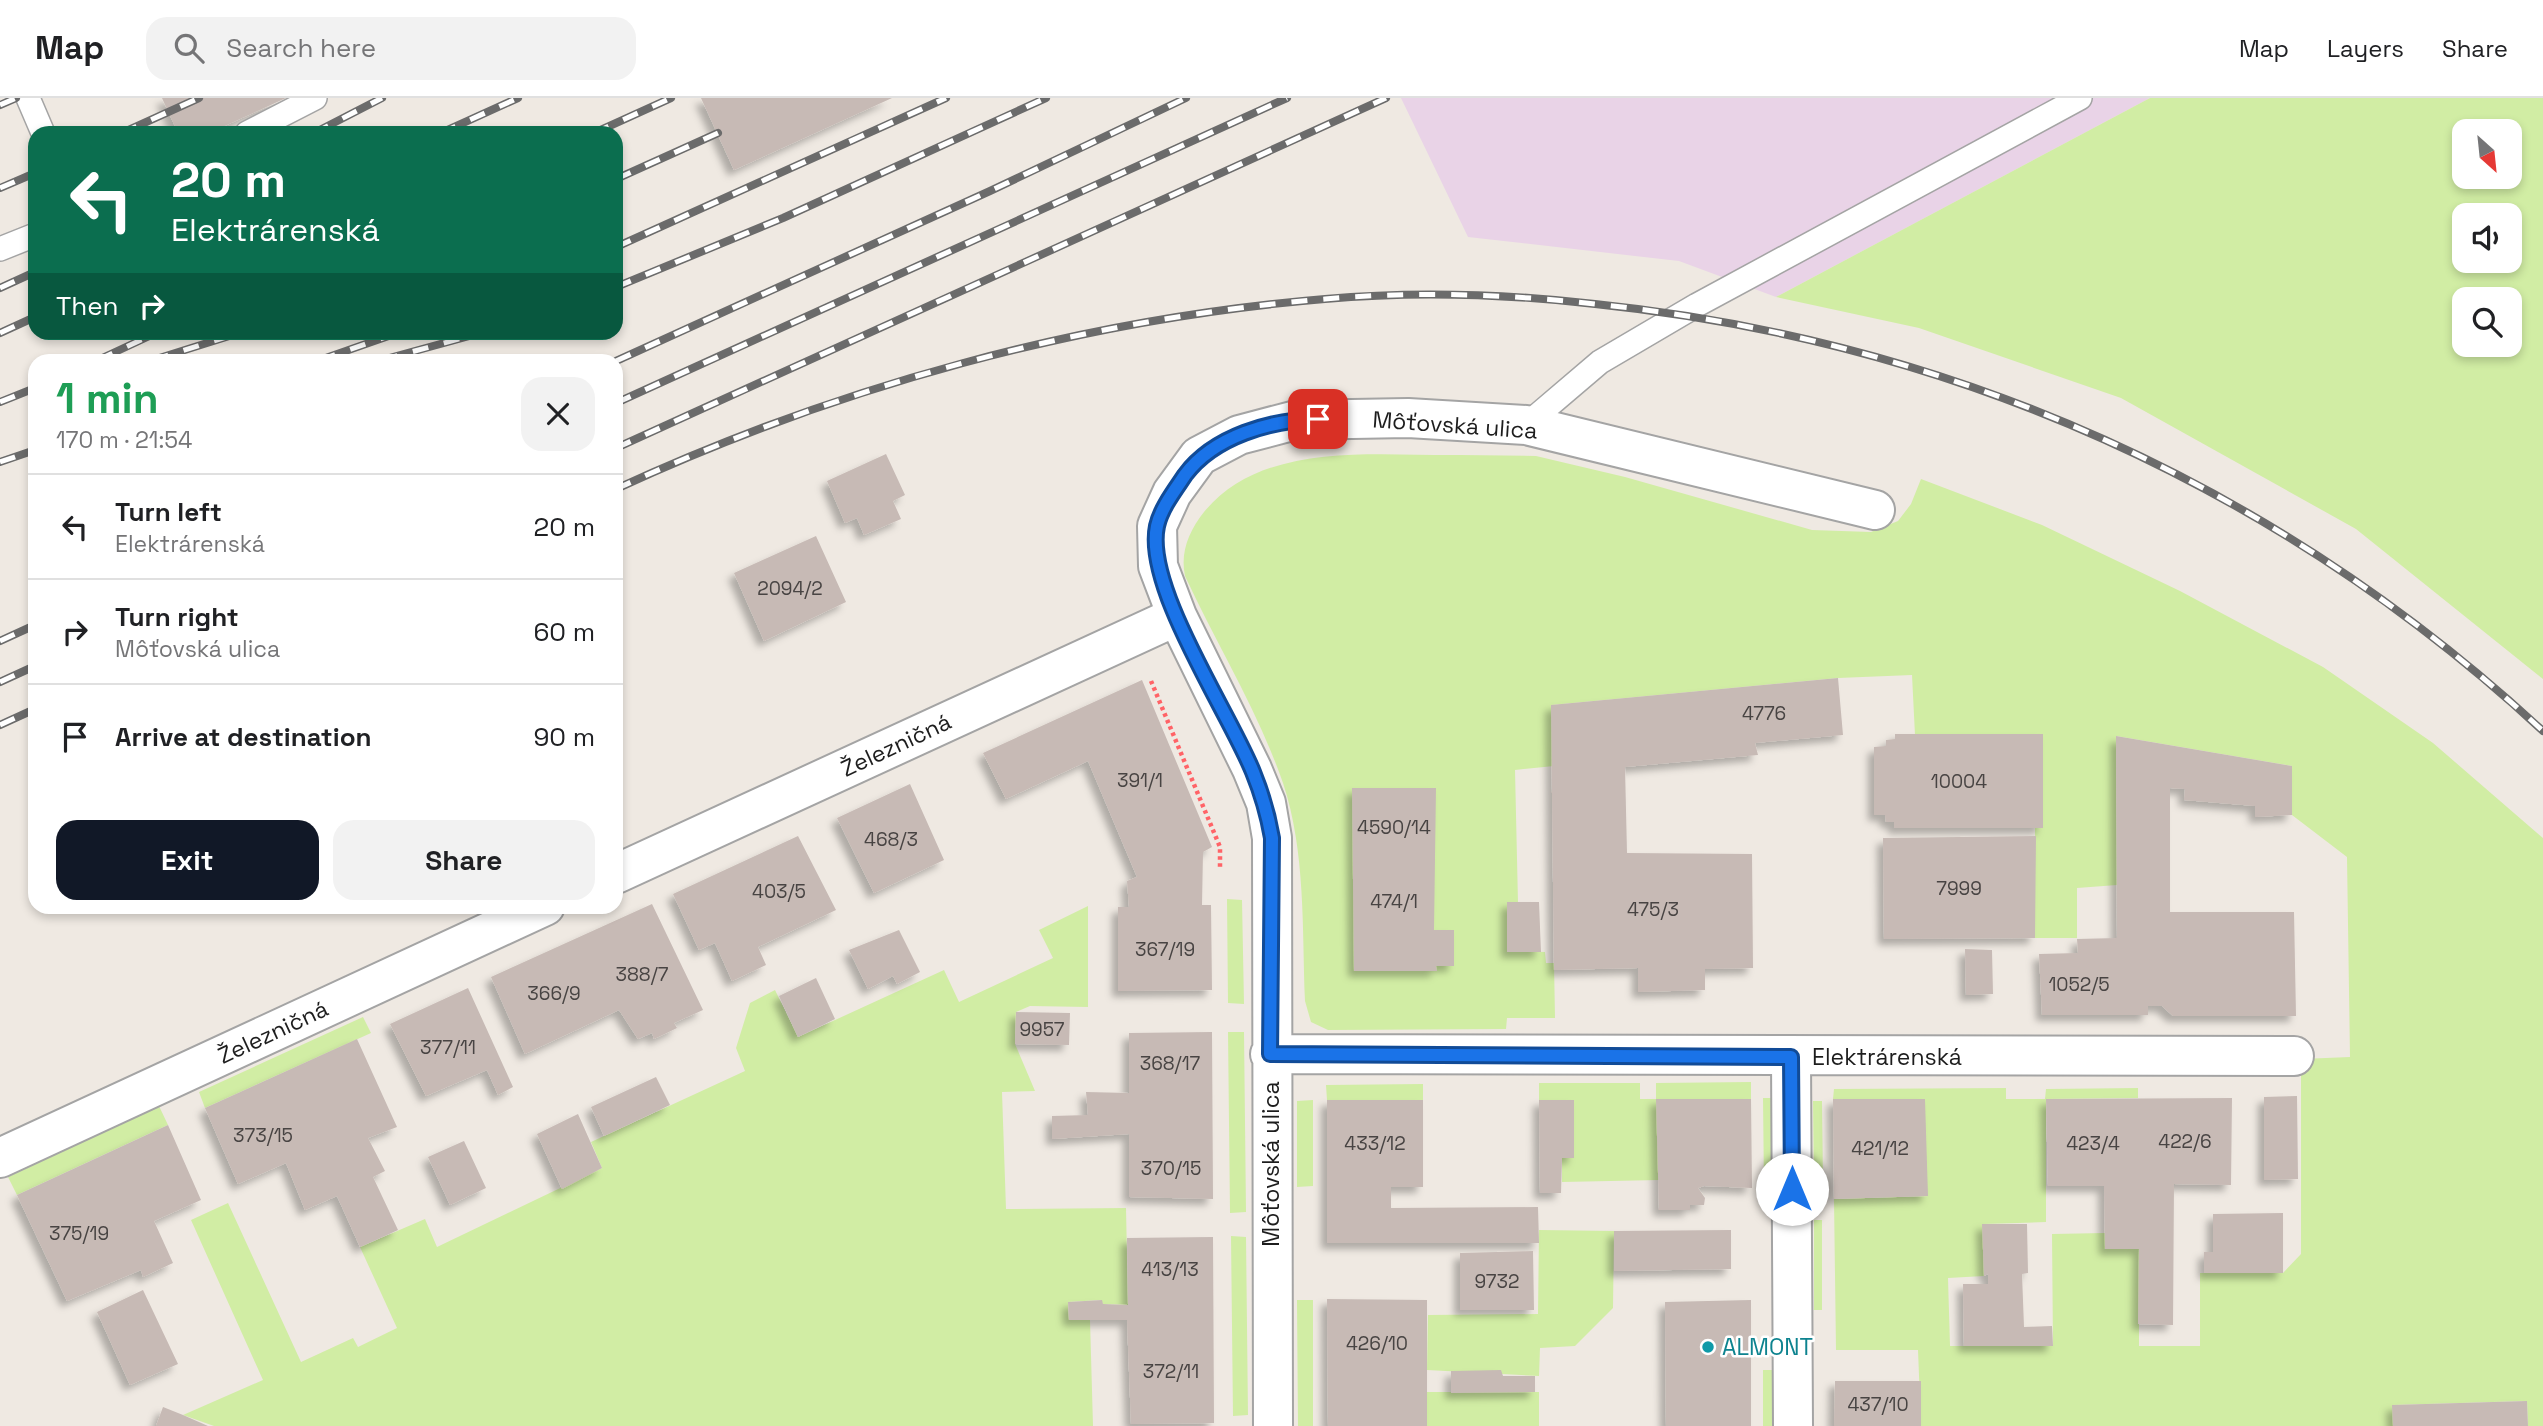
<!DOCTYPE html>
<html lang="en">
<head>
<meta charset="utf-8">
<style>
  :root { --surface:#fff; --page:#f2f2f2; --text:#202124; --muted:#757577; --line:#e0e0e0; --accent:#111827 }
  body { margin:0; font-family:"Space Grotesk",sans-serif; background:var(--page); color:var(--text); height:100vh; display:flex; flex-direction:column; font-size:26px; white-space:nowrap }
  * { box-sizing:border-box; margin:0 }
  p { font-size:23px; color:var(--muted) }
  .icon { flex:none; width:38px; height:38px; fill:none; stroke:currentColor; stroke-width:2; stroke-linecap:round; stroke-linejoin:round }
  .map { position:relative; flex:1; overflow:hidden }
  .panel { position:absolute; left:28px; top:256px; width:595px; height:560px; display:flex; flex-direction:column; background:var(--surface); border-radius:21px; box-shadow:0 4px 10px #0003 }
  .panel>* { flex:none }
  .hud { position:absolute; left:28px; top:28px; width:595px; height:214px; border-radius:21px; box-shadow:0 4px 10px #0003; background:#0b6e4f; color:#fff; overflow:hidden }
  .needle { width:46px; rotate:153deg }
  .tools { position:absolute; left:2452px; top:21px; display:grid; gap:14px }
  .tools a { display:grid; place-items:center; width:70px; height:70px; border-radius:14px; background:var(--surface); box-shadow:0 4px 10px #0003; font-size:35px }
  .pin { position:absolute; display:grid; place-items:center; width:60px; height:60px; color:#fff; margin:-30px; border-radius:14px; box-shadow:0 4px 10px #0006 }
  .me { position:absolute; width:77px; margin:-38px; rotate:0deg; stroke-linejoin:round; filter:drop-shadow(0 0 5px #0008) }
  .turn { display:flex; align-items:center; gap:24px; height:147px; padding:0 28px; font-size:32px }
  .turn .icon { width:91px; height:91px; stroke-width:2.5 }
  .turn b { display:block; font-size:49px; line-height:60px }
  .then { display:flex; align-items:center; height:66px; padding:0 28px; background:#0003; gap:14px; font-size:26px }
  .round { display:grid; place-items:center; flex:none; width:74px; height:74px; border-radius:21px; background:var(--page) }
  .overview { display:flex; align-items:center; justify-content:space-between; height:119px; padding:0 28px }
  h1 { font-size:42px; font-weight:800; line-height:52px; color:#1e9e55 }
  .cta { display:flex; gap:14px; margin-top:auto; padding:14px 28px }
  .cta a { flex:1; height:80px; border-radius:21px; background:var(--accent); color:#fff; font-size:28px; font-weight:800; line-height:80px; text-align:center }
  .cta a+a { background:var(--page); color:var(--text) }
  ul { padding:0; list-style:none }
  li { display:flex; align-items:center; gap:21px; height:105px; padding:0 28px; border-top:2px solid var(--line) }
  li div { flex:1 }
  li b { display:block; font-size:26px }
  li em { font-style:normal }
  header { display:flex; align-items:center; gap:42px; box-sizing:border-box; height:98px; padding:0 35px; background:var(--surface); border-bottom:2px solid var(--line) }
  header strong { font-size:33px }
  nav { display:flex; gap:38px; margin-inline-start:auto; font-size:24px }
  .search { width:490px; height:63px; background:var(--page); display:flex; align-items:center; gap:18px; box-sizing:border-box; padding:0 24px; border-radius:21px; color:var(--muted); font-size:26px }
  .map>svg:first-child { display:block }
  .industrial { fill:#e9d3e7 }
  .grass { fill:#d1eda4; fill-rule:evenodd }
  .building { fill:#c7bab5; filter:url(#shadow) }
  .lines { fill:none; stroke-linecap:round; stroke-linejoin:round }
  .service-casing { stroke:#a4a4a4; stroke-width:26 }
  .minor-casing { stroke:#a4a4a4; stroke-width:42 }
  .path { stroke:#ff6367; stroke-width:4.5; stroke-dasharray:3.5 3.5; stroke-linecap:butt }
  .service { stroke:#fff; stroke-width:23 }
  .minor { stroke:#fff; stroke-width:38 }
  .rail-casing { stroke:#6b6b6b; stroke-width:8 }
  .rail { stroke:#fff; stroke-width:5; stroke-dasharray:16; stroke-linecap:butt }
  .route-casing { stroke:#114b97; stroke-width:18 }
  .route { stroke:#1a73e8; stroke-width:12 }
  .culture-dot { fill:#0f9aa8; stroke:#fff; stroke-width:2.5 }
  .labels { text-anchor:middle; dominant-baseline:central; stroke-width:5; stroke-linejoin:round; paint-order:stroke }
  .number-label { font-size:19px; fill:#484443 }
  .street-label { font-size:23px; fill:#1d1d1d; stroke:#fff }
  .culture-label { font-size:23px; fill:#0d838f; stroke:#fff; text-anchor:start }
</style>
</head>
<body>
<header>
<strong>Map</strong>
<div class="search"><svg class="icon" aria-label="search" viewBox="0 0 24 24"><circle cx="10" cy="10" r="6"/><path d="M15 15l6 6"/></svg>Search here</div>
<nav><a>Map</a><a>Layers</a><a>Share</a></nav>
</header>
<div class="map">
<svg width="2543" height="1328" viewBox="0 0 2543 1328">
  <defs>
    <filter id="shadow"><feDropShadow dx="-6" dy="6" stdDeviation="3.5" flood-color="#0004"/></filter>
  </defs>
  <rect width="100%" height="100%" fill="#efe9e2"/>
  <path class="industrial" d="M 1401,0 L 2150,0 L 1776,199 L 1679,163 L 1468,139 Z"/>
  <path class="grass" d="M 2150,0 L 2543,0 L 2543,581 L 2356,431 L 2121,300 L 1919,230 L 1776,199 ZM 2464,33 L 2510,33 L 2510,79 L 2464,79 ZM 2464,117 L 2510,117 L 2510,163 L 2464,163 ZM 2464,201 L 2510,201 L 2510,247 L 2464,247 Z
    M 1460,357 L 1536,358 L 1625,379 L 1812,432 L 1871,434 L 1898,423 L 1911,406 L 1921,381 L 2042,427 L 2180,493 L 2323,569 L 2433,645 L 2543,740 L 2543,1328 L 2528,1328 L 2527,1303 L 2393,1307 L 2393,1328 L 1921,1328 L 1918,1252 L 1836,1252 L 1834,1101 L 1928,1098 L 1833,1001 L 1834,991 L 2006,990 L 2006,1001 L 2045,1001 L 2046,991 L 2138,990 L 2138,1000 L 2046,1001 L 2046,1124 L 1983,1126 L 1984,1178 L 1948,1180 L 1950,1248 L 2053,1248 L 2052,1136 L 2105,1135 L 2105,1151 L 2139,1151 L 2139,1248 L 2200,1248 L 2200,1175 L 2283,1175 L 2301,1156 L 2301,961 L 2350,959 L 2347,759 L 2292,717 L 2292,668 L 2116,638 L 2117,787 L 2077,790 L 2077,840 L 2035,840 L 2035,730 L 2043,730 L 2043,636 L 1915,637 L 1912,577 L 1838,580 L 1552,607 L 1554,668 L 1515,672 L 1518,805 L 1507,805 L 1507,853 L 1545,854 L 1546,865 L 1554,865 L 1555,920 L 1507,920 L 1506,931 L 1328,932 L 1311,924 L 1305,903 C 1302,832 1306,754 1283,685 C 1258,613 1217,547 1185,478 C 1180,454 1189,433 1204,414 C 1263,342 1376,358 1460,357 Z
    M 1227,801 L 1242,802 L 1244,906 L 1228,905 Z
    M 1088,808 L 1088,909 L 1030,908 L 1016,914 L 1015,946 L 1035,993 L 1002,994 L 1006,1111 L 1126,1110 L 1128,1207 L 1103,1206 L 1101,1202 L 1068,1204 L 1069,1222 L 1090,1222 L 1093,1328 L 214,1328 L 183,1317 L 263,1282 L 191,1122 L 228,1105 L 301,1264 L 353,1240 L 358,1249 L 397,1230 L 360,1149 L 425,1121 L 437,1149 L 602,1070 L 591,1044 L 745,973 L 736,950 L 750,905 L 775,892 L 798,939 L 944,872 L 959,904 L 1053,860 L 1039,832 Z
    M 363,919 L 371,935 L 205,1010 L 199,994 Z
    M 1228,934 L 1244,934 L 1246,1114 L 1230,1115 Z
    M 1751,984 L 1751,1001 L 1657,1001 L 1659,1082 L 1562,1084 L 1562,1060 L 1539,1002 L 1539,985 L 1640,985 L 1640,1001 L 1656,1001 L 1656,985 Z
    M 1423,986 L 1423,1002 L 1327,1002 L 1326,987 Z
    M 1763,1000 L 1775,1000 L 1776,1089 L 1764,1089 Z
    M 1313,1002 L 1313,1088 L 1297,1089 L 1297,1003 Z
    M 1813,1003 L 1822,1003 L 1823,1085 L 1814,1084 Z
    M 159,1008 L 168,1027 L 17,1097 L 8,1079 Z
    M 1814,1122 L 1822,1122 L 1822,1212 L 1814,1212 Z
    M 1539,1132 L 1614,1133 L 1613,1210 L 1575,1248 L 1540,1250 L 1539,1278 L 1427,1272 L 1428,1217 L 1538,1216 Z
    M 1231,1138 L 1246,1139 L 1248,1317 L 1233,1318 Z
    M 1297,1202 L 1313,1202 L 1313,1328 L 1298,1328 Z
    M 1763,1272 L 1773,1272 L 1773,1328 L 1763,1328 Z
    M 1427,1294 L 1539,1294 L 1539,1328 L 1427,1328 Z"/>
  <path class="building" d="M 162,0 L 286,0 L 209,35 L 178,35 Z
    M 701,0 L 892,0 L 734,72 Z
    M 886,356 L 905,397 L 893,403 L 901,421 L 864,437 L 857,420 L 845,425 L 827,383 Z
    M 816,438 L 846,504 L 764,543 L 734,475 Z
    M 1838,580 L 1843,637 L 1755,645 L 1758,657 L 1625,669 L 1627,755 L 1752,756 L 1753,870 L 1705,871 L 1705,892 L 1638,894 L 1638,870 L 1554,872 L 1551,607 Z
    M 1142,582 L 1212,749 L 1203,754 L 1202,807 L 1211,807 L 1212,892 L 1118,893 L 1118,809 L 1129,809 L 1127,783 L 1137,779 L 1088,663 L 1006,701 L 983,655 Z
    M 1895,636 L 2043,636 L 2043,730 L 1894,730 L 1894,724 L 1886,724 L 1885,717 L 1874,717 L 1874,649 L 1886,648 L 1886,642 L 1895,641 Z
    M 2116,638 L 2292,668 L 2292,717 L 2255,719 L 2255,708 L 2184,702 L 2185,691 L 2170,690 L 2170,814 L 2294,814 L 2296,918 L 2173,918 L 2162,908 L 2148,908 L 2148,917 L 2042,917 L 2039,856 L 2078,855 L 2077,841 L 2117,840 Z
    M 910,686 L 944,762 L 874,795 L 837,720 Z
    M 1352,690 L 1436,690 L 1434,832 L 1454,832 L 1454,868 L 1436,868 L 1437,873 L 1354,873 Z
    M 798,738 L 836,812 L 758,849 L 766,867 L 732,883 L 715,845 L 699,852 L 673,796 Z
    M 2036,738 L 2035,840 L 1884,841 L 1883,740 Z
    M 1507,804 L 1539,804 L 1541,854 L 1507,854 Z
    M 652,806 L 703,912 L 674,925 L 677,930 L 654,941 L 652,935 L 638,941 L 619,912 L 525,956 L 491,879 Z
    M 899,832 L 920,874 L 897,886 L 893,878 L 868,891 L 849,852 Z
    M 1965,851 L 1992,852 L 1993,896 L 1966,897 Z
    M 816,880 L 835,921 L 798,939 L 779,898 Z
    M 468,890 L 513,989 L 498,997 L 487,972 L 426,998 L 390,926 Z
    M 1016,914 L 1070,915 L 1069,947 L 1015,946 Z
    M 1212,934 L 1213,1101 L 1129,1099 L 1129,1036 L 1052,1041 L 1052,1018 L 1088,1017 L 1086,994 L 1129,995 L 1129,935 Z
    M 357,941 L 397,1029 L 368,1040 L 385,1073 L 373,1079 L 398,1132 L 360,1149 L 337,1098 L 305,1112 L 286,1065 L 238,1086 L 205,1010 Z
    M 656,979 L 670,1007 L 604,1038 L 591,1009 Z
    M 2297,998 L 2298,1081 L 2264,1082 L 2264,999 Z
    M 2232,1000 L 2231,1087 L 2174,1086 L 2173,1227 L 2138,1226 L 2139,1151 L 2105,1151 L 2104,1088 L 2048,1088 L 2046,1001 Z
    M 1656,1001 L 1751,1001 L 1752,1090 L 1704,1088 L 1698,1090 L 1705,1100 L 1704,1107 L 1690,1107 L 1690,1112 L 1659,1112 Z
    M 1833,1001 L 1925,1001 L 1928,1098 L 1834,1101 Z
    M 1327,1002 L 1423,1002 L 1423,1089 L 1391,1089 L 1391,1110 L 1538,1109 L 1539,1145 L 1327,1145 Z
    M 1539,1002 L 1574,1002 L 1574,1060 L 1562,1060 L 1561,1095 L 1540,1095 Z
    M 578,1016 L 602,1070 L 562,1091 L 537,1036 Z
    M 168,1027 L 201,1102 L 154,1123 L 173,1165 L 143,1179 L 141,1172 L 67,1203 L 17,1097 Z
    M 464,1043 L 486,1090 L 450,1107 L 428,1059 Z
    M 2283,1115 L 2283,1175 L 2204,1175 L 2204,1154 L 2213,1154 L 2213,1116 Z
    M 1982,1126 L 2027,1126 L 2028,1175 L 2022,1176 L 2024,1229 L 2052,1228 L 2053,1248 L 1964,1248 L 1963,1186 L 1988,1186 L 1988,1176 L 1984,1178 Z
    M 1731,1132 L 1731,1171 L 1614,1173 L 1614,1133 Z
    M 1213,1139 L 1214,1325 L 1131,1326 L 1127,1222 L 1069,1222 L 1068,1204 L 1102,1202 L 1103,1206 L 1128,1207 L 1127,1140 Z
    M 1533,1153 L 1534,1212 L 1460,1212 L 1460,1155 Z
    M 143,1192 L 178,1266 L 130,1287 L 97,1214 Z
    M 1327,1201 L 1427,1202 L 1427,1328 L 1328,1328 Z
    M 1751,1202 L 1751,1328 L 1666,1328 L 1665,1204 Z
    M 1501,1272 L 1503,1278 L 1535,1278 L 1535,1294 L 1451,1295 L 1451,1273 Z
    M 1835,1283 L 1921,1283 L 1921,1328 L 1834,1328 Z
    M 2527,1303 L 2528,1328 L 2393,1328 L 2392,1307 Z
    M 163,1309 L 183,1317 L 208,1328 L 156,1328 Z"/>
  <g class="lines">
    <g class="service-casing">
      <path id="service" d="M 28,0 L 43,35
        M 247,35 L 315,0
        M 0,151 L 35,137
        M 1526,327 L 1600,264 L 1697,207 L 2080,0"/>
    </g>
    <g class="minor-casing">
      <path id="minor" d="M 616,776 L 1177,518
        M 1270,956 L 2294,958
        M 1791,959 L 1793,1328
        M 0,1060 L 545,808
        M 1273,1328 L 1272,740 L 1266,705 L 1252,671 L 1177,518 L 1158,468 L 1157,428 L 1172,395 L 1199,358 L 1239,337 L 1296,322 L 1408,320 L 1526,327 L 1875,412"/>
    </g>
    <path class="path" d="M 1151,583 L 1220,749 L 1220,771"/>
    <use href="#service" class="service"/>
    <use href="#minor" class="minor"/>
    <g class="rail-casing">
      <path id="rail" d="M 0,7 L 16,0
        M 122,35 L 199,0
        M 314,35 L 382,0
        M 441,35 L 518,0
        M 594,35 L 671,0
        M 616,81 L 718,35
        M 0,90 L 35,75
        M 616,149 L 946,0
        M 616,189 L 783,120 L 1046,0
        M 0,190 L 35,174
        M 0,235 L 35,219
        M 98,262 L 158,234
        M 153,262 L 242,234
        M 320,262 L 400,234
        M 382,262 L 484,234
        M 616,263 L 990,93 L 1186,0
        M 0,304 L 35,290
        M 616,305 L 1287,0
        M 616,350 L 1386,0
        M 0,364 L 35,352
        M 616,391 C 837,289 1082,221 1325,201 C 1414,193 1506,196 1595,206 C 1954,243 2278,388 2543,633
        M 0,543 L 35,527
        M 0,584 L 35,568
        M 0,627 L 35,611"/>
    </g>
    <use href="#rail" class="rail"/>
  </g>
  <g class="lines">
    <g class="route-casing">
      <path id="route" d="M 1318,321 C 1271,322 1214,338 1185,377 C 1175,392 1161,410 1157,428 C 1144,489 1229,614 1253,674 C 1262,696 1268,717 1272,740 L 1270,956 L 1791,959 L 1792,1091"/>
    </g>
    <use href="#route" class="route"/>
  </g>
  <circle class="culture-dot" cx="1708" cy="1249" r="7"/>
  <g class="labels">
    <g class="number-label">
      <text x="790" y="490">2094/2</text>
      <text x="1764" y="615">4776</text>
      <text x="1140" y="682">391/1</text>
      <text x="1959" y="683">10004</text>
      <text x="1394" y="729">4590/14</text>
      <text x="891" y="741">468/3</text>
      <text x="1959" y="790">7999</text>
      <text x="779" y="793">403/5</text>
      <text x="1394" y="803">474/1</text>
      <text x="1653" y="811">475/3</text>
      <text x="1165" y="851">367/19</text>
      <text x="642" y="876">388/7</text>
      <text x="2079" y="886">1052/5</text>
      <text x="554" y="895">366/9</text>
      <text x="1042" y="931">9957</text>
      <text x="448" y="949">377/11</text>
      <text x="1170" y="965">368/17</text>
      <text x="263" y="1037">373/15</text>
      <text x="2185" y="1043">422/6</text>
      <text x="1375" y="1045">433/12</text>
      <text x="2093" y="1045">423/4</text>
      <text x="1880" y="1050">421/12</text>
      <text x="1171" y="1070">370/15</text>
      <text x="79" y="1135">375/19</text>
      <text x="1170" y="1171">413/13</text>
      <text x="1497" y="1183">9732</text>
      <text x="1377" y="1245">426/10</text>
      <text x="1171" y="1273">372/11</text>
      <text x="1878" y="1306">437/10</text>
    </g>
    <g class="street-label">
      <text transform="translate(1455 327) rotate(4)">Môťovská ulica</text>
      <text transform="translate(896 647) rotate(-25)">Železničná</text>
      <text transform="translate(273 934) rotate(-25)">Železničná</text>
      <text x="1887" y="959">Elektrárenská</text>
      <text transform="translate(1271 1066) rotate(-90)">Môťovská ulica</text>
    </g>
    <g class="culture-label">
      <text x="1722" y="1249">ALMONT</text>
    </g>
  </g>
</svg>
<div class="tools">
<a><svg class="needle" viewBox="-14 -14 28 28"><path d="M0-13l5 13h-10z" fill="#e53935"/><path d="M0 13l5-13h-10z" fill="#757577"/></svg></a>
<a><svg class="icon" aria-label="sound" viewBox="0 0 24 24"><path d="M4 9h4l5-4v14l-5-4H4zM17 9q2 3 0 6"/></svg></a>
<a><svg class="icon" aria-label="search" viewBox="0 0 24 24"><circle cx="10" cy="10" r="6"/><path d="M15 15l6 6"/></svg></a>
</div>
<div class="pin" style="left:1318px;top:321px;background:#d93025"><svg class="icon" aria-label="arrive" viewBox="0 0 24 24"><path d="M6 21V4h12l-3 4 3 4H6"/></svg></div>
<svg class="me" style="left:1792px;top:1091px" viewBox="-20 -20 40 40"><circle r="19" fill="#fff"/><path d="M0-13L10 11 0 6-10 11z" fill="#1a73e8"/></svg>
<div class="hud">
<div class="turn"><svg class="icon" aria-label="left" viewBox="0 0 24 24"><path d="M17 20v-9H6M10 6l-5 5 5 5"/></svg><div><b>20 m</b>Elektrárenská</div></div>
<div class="then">Then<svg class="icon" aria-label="right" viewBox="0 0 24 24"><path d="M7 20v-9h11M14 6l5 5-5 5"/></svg></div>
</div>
<section class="panel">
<div class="overview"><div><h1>1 min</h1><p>170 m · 21:54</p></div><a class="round"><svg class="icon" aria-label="close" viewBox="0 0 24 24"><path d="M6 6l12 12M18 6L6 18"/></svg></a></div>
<ul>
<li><svg class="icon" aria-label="left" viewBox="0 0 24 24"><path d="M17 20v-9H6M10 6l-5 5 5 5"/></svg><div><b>Turn left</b><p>Elektrárenská</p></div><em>20 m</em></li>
<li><svg class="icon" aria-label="right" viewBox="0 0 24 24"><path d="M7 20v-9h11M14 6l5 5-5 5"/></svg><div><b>Turn right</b><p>Môťovská ulica</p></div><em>60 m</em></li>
<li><svg class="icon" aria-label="arrive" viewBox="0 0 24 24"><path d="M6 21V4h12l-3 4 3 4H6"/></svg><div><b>Arrive at destination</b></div><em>90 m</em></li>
</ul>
<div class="cta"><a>Exit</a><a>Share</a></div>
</section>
</div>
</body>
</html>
